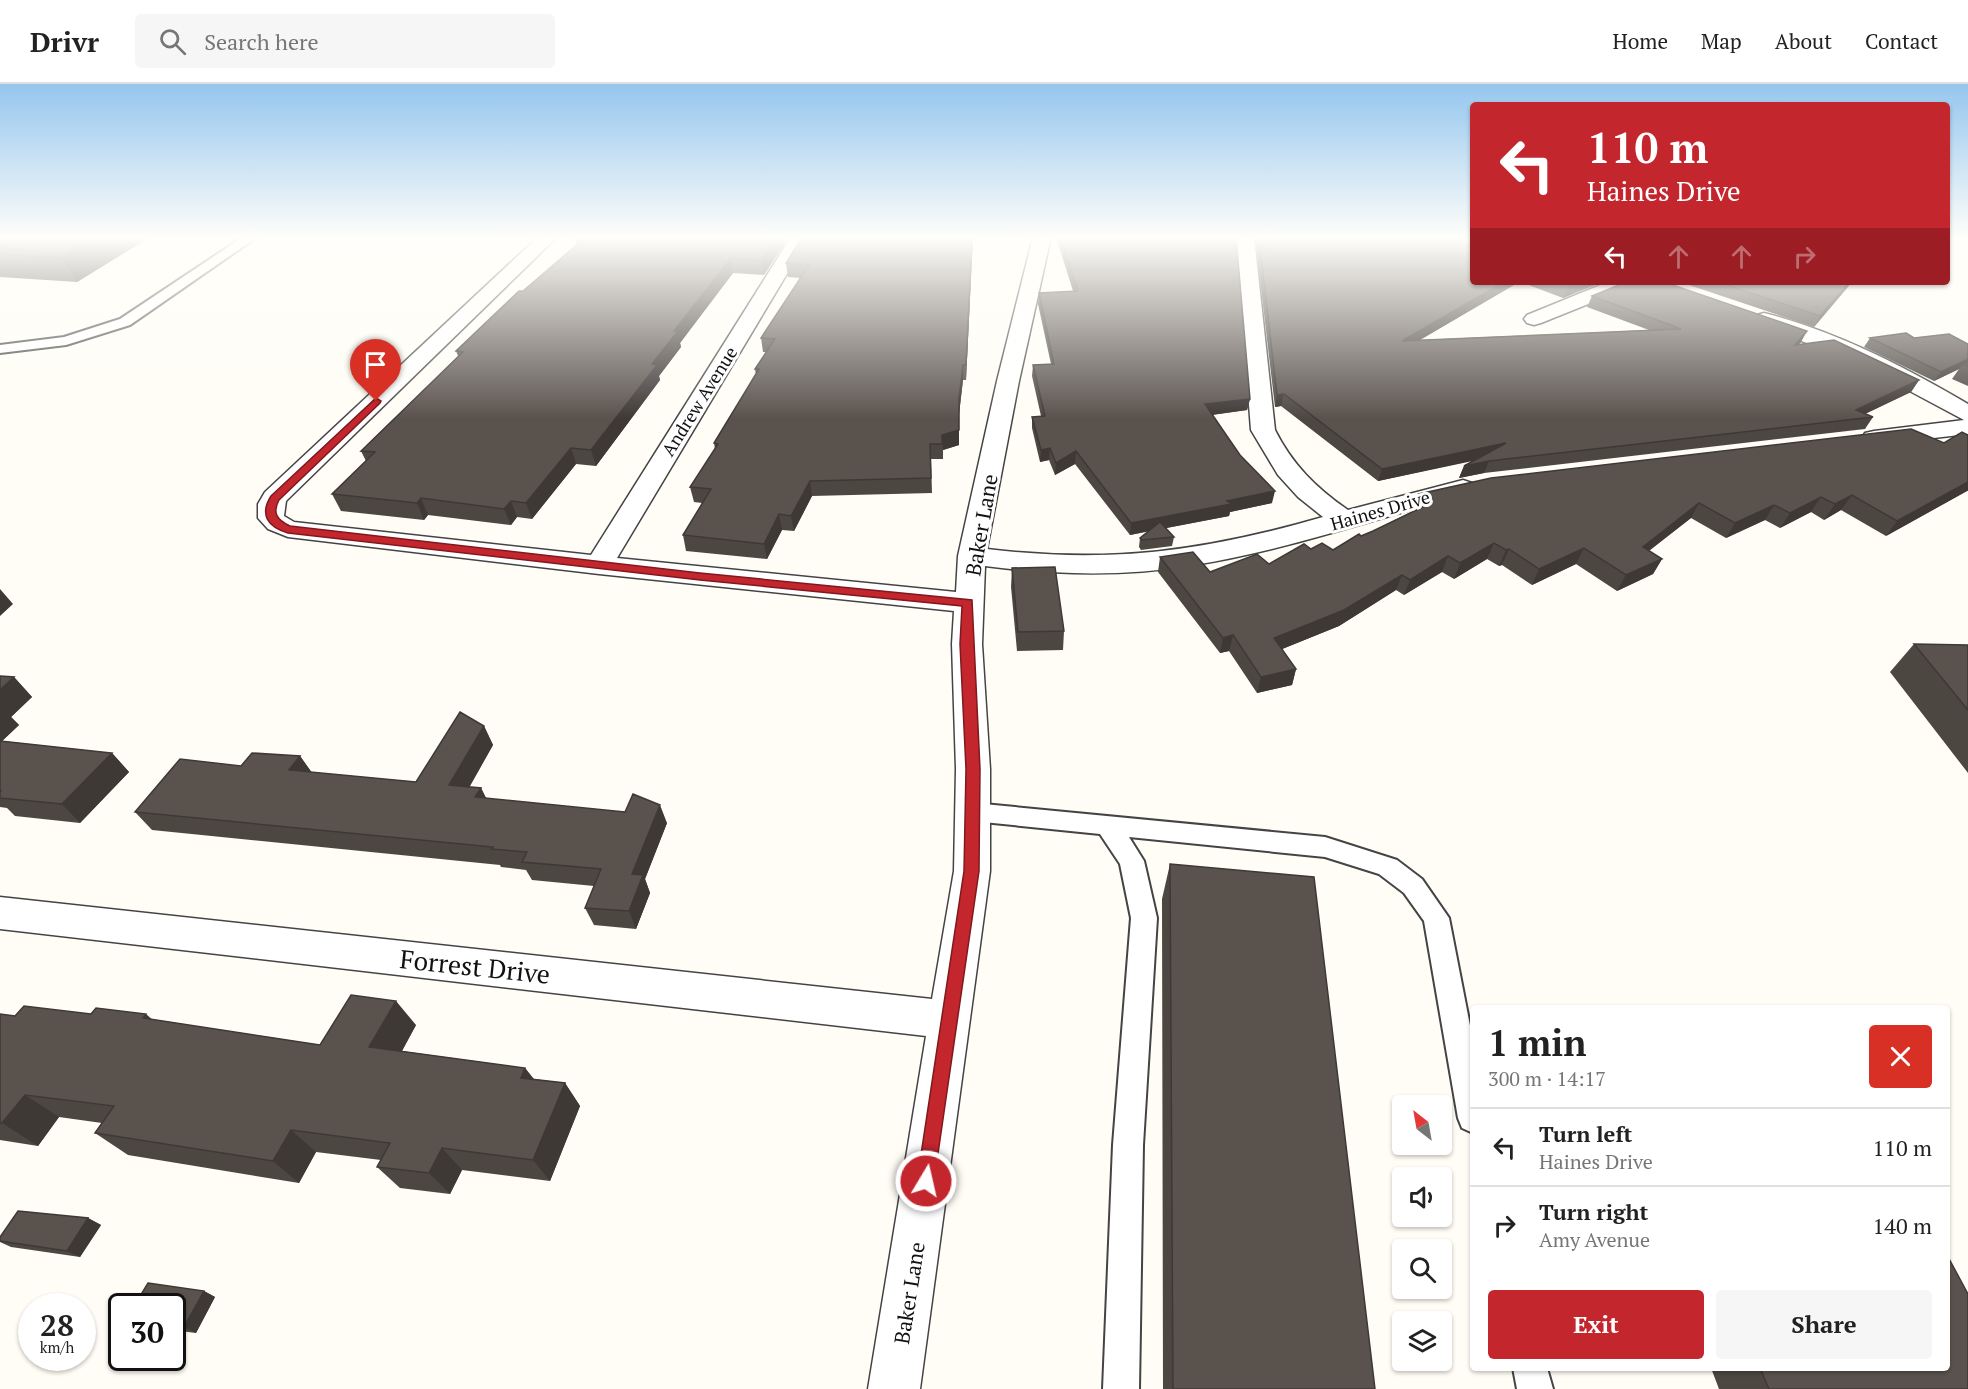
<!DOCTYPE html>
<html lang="en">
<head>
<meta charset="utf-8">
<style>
  :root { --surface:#fff; --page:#f6f6f6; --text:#222; --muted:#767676; --line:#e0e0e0; --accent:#c4262e }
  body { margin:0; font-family:"PT Serif",serif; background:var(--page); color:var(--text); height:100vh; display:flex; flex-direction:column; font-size:22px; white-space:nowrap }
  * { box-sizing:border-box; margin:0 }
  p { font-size:20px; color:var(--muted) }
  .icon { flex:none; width:33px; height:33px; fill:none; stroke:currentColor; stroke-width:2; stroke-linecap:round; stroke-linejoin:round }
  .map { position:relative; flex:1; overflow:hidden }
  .details { position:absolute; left:1470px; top:921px; width:480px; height:366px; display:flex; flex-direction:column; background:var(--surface); border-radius:6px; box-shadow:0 2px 4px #0004 }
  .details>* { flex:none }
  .banner { position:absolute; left:1470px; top:18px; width:480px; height:183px; border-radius:6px; box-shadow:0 2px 4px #0004; background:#c4262e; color:#fff; overflow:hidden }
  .needle { width:39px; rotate:329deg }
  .buttons { position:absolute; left:1392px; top:1011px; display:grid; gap:12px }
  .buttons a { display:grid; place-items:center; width:60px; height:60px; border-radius:6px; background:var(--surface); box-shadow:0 2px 4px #0004; font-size:30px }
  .speed { position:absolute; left:18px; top:1209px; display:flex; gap:12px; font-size:30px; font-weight:700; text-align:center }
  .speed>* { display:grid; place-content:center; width:78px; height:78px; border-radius:50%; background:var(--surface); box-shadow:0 2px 4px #0004; line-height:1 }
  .speed small { font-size:15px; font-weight:400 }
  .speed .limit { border:3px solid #111; border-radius:9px; background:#fff; color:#111 }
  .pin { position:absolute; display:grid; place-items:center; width:51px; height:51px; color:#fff; margin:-62px -26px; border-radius:50% 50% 50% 0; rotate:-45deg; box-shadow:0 0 6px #0007 }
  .pin .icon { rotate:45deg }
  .me { position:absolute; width:66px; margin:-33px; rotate:9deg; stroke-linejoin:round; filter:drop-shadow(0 0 4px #0008) }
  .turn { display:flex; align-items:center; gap:21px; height:126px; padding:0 18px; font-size:27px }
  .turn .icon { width:78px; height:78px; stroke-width:2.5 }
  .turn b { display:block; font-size:42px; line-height:51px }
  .lanes { display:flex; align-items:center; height:57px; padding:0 18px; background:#0003; justify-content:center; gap:30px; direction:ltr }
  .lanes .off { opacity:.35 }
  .round { display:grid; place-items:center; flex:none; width:63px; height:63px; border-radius:6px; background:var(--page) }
  .overview { display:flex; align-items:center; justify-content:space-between; height:102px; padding:0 18px }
  h1 { font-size:36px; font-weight:600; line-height:45px }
  .primary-button { display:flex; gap:12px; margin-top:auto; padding:12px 18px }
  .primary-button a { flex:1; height:69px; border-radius:6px; background:var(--accent); color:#fff; font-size:24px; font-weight:600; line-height:69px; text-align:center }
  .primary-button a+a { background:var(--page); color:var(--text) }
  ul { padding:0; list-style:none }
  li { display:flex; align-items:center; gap:18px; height:78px; padding:0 18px; border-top:2px solid var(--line) }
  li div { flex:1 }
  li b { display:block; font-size:22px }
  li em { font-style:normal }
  header { display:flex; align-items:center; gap:36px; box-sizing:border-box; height:84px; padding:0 30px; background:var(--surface); border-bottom:2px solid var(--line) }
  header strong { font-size:28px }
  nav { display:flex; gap:33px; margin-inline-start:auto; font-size:21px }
  .search { width:420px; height:54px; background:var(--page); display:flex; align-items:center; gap:15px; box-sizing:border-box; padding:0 21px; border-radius:6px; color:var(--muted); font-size:22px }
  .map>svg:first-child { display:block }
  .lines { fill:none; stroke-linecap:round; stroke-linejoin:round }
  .service-casing { stroke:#444; stroke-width:4 }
  .minor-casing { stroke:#444; stroke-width:3 }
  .service { fill:#fff; fill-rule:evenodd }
  .minor { fill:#fff; fill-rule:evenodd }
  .wall { fill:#4d4742 }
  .shaded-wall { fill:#3f3936 }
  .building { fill:#5a524d; stroke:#3f3936; stroke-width:1.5 }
  .route { fill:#c4262e; stroke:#7f191e; stroke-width:1.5 }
  .labels { text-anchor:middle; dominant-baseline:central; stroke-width:6; stroke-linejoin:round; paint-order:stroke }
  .far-street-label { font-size:18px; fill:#111; stroke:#fff }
  .street-label { font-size:21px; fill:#111; stroke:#fff }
  .near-street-label { font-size:26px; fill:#111; stroke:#fff }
</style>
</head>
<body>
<header>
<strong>Drivr</strong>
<div class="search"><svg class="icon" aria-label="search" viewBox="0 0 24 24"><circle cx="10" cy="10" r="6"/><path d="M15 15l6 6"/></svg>Search here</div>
<nav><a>Home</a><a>Map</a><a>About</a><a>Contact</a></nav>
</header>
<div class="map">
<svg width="1968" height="1305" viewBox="0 0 1968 1305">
  <rect width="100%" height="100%" fill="#fffdf5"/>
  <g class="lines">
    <g class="service-casing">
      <path id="service" d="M 243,153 L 257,153 L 130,241 L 66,261 L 0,269 L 0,261 L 64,253 L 120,235 Z
        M 973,719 L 1325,753 L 1397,776 L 1422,795 L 1449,834 L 1473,957 L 1473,1049 L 1462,1044 L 1458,1034 L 1424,837 L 1404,809 L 1379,790 L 1325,773 L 1129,753 L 1144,777 L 1157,834 L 1143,1061 L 1139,1305 L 1103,1305 L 1113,1061 L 1131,834 L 1120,780 L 1100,750 L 973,737 L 965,735 L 961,728 L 965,721 Z
        M 1513,1284 L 1547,1284 L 1553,1305 L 1517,1305 Z"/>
    </g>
    <g class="minor-casing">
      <path id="minor" d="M 538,153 L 557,153 L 286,417 L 284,432 L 294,438 L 591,471 L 791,153 L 809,153 L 617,474 L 956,508 L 958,472 L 997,297 L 1033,153 L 1051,153 L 1019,297 L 987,465 C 1110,480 1205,467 1323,433 L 1298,413 L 1278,391 L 1251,346 L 1236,153 L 1254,153 L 1275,346 C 1292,380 1316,404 1348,426 L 1463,396 L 1472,399 L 1476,404 L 1472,409 C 1379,433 1289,466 1194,481 C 1125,493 1055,491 985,482 L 982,560 L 990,685 L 990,787 L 920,1305 L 868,1305 L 926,952 L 0,845 L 0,813 L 932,915 L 954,787 L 956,685 L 952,560 L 954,527 L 599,490 L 288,453 L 268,445 L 258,434 L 258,420 L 265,408 Z
        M 1608,198 L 1636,198 L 1633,202 L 1541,239 L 1534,241 L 1527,239 L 1524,235 L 1527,231 Z
        M 1764,229 C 1836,247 1905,283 1968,320 L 1968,350 L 1874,361 L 1865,359 L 1862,354 L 1865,349 L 1874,347 L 1964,336 L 1861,281 L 1757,239 L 1754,235 L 1757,231 Z"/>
    </g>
    <use href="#service" class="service"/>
    <use href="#minor" class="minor"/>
  </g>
  <path class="wall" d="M 0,153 L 150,153 L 77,198 L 0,193 Z
    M 574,153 L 784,153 L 785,159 L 764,191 L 733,189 L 680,259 L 681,263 L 659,292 L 660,296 L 596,382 L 576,380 L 532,435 L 517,433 L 511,441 L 428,431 L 424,436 L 341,427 L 332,410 L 366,377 L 361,367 L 458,272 L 456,267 L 523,207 L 576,161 Z
    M 802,153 L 973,153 L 966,296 L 963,296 L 959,330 L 959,361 L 943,366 L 943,375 L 931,375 L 932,409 L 812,412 L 794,447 L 782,446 L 767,475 L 686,467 L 683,451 L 702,419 L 694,418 L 690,403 L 715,365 L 714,359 L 756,291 L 755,285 L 766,268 L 763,268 L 761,254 L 801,194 L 788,193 L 786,179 Z
    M 1056,153 L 1236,153 L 1250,315 L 1247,326 L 1212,331 L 1272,419 L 1230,428 L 1229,432 L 1166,444 L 1174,453 L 1172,462 L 1141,466 L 1139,463 L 1140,454 L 1148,447 L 1130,451 L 1075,380 L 1055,391 L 1049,376 L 1040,378 L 1032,344 L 1032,333 L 1041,332 L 1032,292 L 1033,281 L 1051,280 L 1038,220 L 1039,209 L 1073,207 Z
    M 1255,153 L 1473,153 L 1473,198 L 1519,198 L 1419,256 L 1649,246 L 1587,223 L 1592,212 L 1801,258 L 1798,261 L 1919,296 L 1911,308 L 1865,330 L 1873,333 L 1865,345 L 1484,389 L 1459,394 L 1464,382 L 1474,376 L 1378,397 L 1281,322 L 1275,323 Z
    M 1521,198 L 1602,198 L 1563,214 Z
    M 1680,198 L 1852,198 L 1814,243 Z
    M 1870,254 L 1914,254 L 1968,260 L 1968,302 L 1952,295 L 1959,285 L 1934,297 L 1864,263 Z
    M 1968,351 L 1968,407 L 1967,407 L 1886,452 L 1841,426 L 1824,436 L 1811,428 L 1780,444 L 1765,436 L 1726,454 L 1691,434 L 1649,467 L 1662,475 L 1653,490 L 1617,507 L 1576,480 L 1532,501 L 1502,481 L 1499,482 L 1487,475 L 1454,495 L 1442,488 L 1404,511 L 1396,506 L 1339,542 L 1282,565 L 1296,585 L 1292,601 L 1257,609 L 1229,567 L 1220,569 L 1158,488 L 1160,473 L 1210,488 L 1269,480 L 1311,465 L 1333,466 L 1373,447 L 1415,426 L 1414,425 L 1419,410 L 1944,359 Z
    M 1012,484 L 1064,547 L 1063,566 L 1017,567 L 1011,503 Z
    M 1914,560 L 1968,561 L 1968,689 L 1890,588 Z
    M 0,592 L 14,593 L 32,613 L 11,633 L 19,641 L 2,657 L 112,669 L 129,688 L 80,739 L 15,732 L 7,724 L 0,723 Z
    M 484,642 L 493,661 L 469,703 L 481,704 L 486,714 L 667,739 L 645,795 L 650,809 L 636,845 L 594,841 L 585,824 L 594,802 L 532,796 L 526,786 L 501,783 L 500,781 L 152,746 L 135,728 L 241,682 L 300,672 L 311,688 L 416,698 Z
    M 1170,780 L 1375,1305 L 1163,1305 L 1162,815 Z
    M 0,930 L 15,932 L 91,930 L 151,935 L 320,961 L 416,941 L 402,967 L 525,984 L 534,995 L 565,999 L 580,1022 L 550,1097 L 462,1086 L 450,1110 L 400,1104 L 377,1083 L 381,1076 L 316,1068 L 299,1099 L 128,1071 L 95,1049 L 102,1039 L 59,1033 L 38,1062 L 0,1056 Z
    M 88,1134 L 101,1141 L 80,1173 L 11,1163 L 0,1158 L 0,1153 Z
    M 204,1207 L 215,1213 L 196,1249 L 172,1246 L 172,1222 Z
    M 1711,1284 L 1947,1284 L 1968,1305 L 1719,1305 Z"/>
  <path class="shaded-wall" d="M 97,153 L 150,153 L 77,198 L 62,174 Z
    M 777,153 L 784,153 L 785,159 L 764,191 L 762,176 Z
    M 972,153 L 973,153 L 966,296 L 966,281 Z
    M 731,174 L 733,189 L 680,259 L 681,263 L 659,292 L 660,296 L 596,382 L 591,366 L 652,280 L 674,247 Z
    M 1504,198 L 1519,198 L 1398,269 L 1402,257 Z
    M 1580,198 L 1602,198 L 1563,214 L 1568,203 Z
    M 1850,198 L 1852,198 L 1814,243 L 1820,232 Z
    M 1807,247 L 1801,258 L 1788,273 L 1795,261 Z
    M 1968,275 L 1968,281 L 1963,280 L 1959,285 L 1934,297 L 1941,288 Z
    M 963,281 L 963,296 L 959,330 L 959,361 L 943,366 L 942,351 L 959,315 Z
    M 1919,296 L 1911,308 L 1854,335 L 1856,326 Z
    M 1284,310 L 1281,322 L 1275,323 L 1277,311 Z
    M 1250,315 L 1247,326 L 1203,332 L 1205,320 Z
    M 1506,359 L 1501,371 L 1378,397 L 1382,385 Z
    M 571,364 L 576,380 L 532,435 L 526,419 Z
    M 1050,364 L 1049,376 L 1040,378 L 1041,366 Z
    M 1076,367 L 1075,380 L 1055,391 L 1056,379 Z
    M 1489,377 L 1484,389 L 1459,394 L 1464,382 Z
    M 810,397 L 812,412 L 794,447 L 791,432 Z
    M 1968,398 L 1968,406 L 1967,407 L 1886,452 L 1897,437 Z
    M 1275,407 L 1272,419 L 1230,428 L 1229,432 L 1130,451 L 1131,439 Z
    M 1852,411 L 1841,426 L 1824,436 L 1835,420 Z
    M 1821,413 L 1811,428 L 1780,444 L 1790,429 Z
    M 421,414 L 428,431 L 424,436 L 417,419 Z
    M 511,417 L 517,433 L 511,441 L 504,425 Z
    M 1699,419 L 1691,434 L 1634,478 L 1643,463 Z
    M 1774,421 L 1765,436 L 1726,454 L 1735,439 Z
    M 779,430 L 782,446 L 767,475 L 764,460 Z
    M 1494,459 L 1487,475 L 1454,495 L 1460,479 Z
    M 1584,464 L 1576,480 L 1532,501 L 1539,485 Z
    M 1509,465 L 1502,481 L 1499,482 L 1506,466 Z
    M 1448,472 L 1442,488 L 1404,511 L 1410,496 Z
    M 1662,475 L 1653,490 L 1617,507 L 1626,491 Z
    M 1402,491 L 1396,506 L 1339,542 L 1270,570 L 1274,554 Z
    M 0,505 L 13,520 L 0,532 Z
    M 1233,551 L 1229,567 L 1220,569 L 1223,554 Z
    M 1296,585 L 1292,601 L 1257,609 L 1261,593 Z
    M 14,593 L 32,613 L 11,633 L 19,641 L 0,659 L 0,606 Z
    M 484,642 L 493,661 L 460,720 L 449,701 Z
    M 112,669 L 129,688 L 80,739 L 62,720 Z
    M 300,672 L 313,690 L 289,686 Z
    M 481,704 L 490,722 L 475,713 Z
    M 660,721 L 667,739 L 645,795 L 650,809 L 636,845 L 629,827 L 632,790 Z
    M 396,917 L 416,941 L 391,987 L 369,963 Z
    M 146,930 L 174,955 L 143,934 Z
    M 525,984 L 542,1007 L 521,994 Z
    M 565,999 L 580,1022 L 550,1097 L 533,1076 Z
    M 25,1011 L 59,1033 L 38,1062 L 2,1039 Z
    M 291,1046 L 316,1068 L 299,1099 L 273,1077 Z
    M 442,1064 L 462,1086 L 450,1110 L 429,1089 Z
    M 88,1134 L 101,1141 L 80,1173 L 67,1167 Z
    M 204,1207 L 215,1213 L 196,1249 L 184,1243 Z"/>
  <path class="building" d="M 0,153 L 97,153 L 62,174 L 0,170 Z
    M 586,153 L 777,153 L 762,176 L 731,174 L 674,247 L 678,247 L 652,280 L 657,281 L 591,366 L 571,364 L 526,419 L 511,417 L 504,425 L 421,414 L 417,419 L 332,410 L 375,368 L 361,367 L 463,268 L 456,267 L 519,207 L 523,207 Z
    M 802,153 L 972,153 L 966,281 L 963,281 L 959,315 L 959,346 L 942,351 L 942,360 L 930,360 L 931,394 L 810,397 L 791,432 L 779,430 L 764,460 L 683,451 L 711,405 L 690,403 L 718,360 L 714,359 L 759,285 L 755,285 L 775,255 L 761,254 L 809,181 L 786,179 Z
    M 1060,153 L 1236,153 L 1250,315 L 1205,320 L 1240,371 L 1275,407 L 1227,417 L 1231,420 L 1131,439 L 1076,367 L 1056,379 L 1050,364 L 1041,366 L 1032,333 L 1045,332 L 1033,281 L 1054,280 L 1039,209 L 1078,207 Z
    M 1259,153 L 1473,153 L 1473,198 L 1504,198 L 1402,257 L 1681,245 L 1592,212 L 1626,198 L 1664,198 L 1807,247 L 1795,261 L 1834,256 L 1919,296 L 1856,326 L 1873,333 L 1489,377 L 1464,382 L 1506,359 L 1382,385 L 1284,310 L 1277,311 Z
    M 1555,198 L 1580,198 L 1568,203 Z
    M 1718,198 L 1850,198 L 1820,232 Z
    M 1906,249 L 1914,254 L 1949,250 L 1968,260 L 1968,275 L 1941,288 L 1870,254 Z
    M 1968,278 L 1968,282 L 1963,280 Z
    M 1911,345 L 1944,359 L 1962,348 L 1968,351 L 1968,398 L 1897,437 L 1852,411 L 1835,420 L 1821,413 L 1790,429 L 1774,421 L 1735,439 L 1699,419 L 1643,463 L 1662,475 L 1626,491 L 1584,464 L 1539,485 L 1509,465 L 1506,466 L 1494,459 L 1460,479 L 1448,472 L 1410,496 L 1402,491 L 1344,526 L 1274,554 L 1296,585 L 1261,593 L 1233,551 L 1223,554 L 1160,473 L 1193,468 L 1210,488 L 1257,470 L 1269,480 L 1304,460 L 1311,465 L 1322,459 L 1333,466 L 1359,450 L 1361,452 L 1373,447 L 1431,419 L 1419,410 L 1491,394 Z
    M 1160,438 L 1174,453 L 1142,456 L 1140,454 Z
    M 1055,483 L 1064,547 L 1018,548 L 1012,484 Z
    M 1914,560 L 1968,561 L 1968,626 Z
    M 0,592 L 14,593 L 0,606 Z
    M 460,628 L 484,642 L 449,701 L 481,704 L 475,713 L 625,728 L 633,710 L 660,721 L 632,790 L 643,791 L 629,827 L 585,824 L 601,785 L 522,778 L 527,768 L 491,765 L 493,763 L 135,728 L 180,675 L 241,682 L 252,669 L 300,672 L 289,686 L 416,698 Z
    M 0,657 L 112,669 L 62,720 L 0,714 L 0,708 L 1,707 L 0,706 Z
    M 1170,780 L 1314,793 L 1375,1305 L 1173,1305 Z
    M 351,911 L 396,917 L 369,963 L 525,984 L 521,994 L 565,999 L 533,1076 L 442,1064 L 429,1089 L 377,1083 L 390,1059 L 291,1046 L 273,1077 L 95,1049 L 114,1022 L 25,1011 L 2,1039 L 0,1039 L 0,930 L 15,932 L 24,922 L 91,930 L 96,924 L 146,930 L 143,934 L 320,961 Z
    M 18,1127 L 88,1134 L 67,1167 L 0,1157 L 0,1153 Z
    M 1947,1171 L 1968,1210 L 1968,1305 L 1769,1305 L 1760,1284 L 1947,1284 Z
    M 148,1199 L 204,1207 L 184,1243 L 172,1242 L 172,1222 L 134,1222 Z"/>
  <linearGradient id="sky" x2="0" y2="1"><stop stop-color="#95c6ee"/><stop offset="0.46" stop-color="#fffefa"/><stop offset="1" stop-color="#fffefa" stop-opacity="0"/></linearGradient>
  <rect width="1968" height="335" fill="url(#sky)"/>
  <path class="route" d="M 376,314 L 381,317 L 380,319 L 279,416 C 272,429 277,436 290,442 L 700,489 L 972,516 L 980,685 L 979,787 L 933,1104 L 926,1107 L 919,1104 L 917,1097 L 964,787 L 966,685 L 960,560 L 962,522 L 700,496 L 288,449 C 268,443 259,431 271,412 Z"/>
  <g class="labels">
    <g class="far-street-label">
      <text transform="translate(699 317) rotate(-58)">Andrew Avenue</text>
      <text transform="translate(1380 426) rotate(-16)">Haines Drive</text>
    </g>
    <g class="street-label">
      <text transform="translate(981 441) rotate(-80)">Baker Lane</text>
      <text transform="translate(909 1209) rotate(-81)">Baker Lane</text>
    </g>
    <g class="near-street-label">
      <text transform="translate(475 882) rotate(6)">Forrest Drive</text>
    </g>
  </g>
</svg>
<div class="buttons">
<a><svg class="needle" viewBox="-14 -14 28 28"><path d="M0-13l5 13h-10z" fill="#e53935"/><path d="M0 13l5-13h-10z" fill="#767676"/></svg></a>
<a><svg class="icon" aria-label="sound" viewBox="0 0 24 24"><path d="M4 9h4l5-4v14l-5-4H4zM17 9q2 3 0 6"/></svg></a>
<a><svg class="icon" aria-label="search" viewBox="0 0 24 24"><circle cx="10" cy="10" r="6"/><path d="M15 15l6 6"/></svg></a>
<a><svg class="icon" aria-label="layers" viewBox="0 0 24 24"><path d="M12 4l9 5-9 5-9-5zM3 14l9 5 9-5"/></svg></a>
</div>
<div class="speed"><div>28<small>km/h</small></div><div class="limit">30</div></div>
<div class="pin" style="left:376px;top:317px;background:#d93025"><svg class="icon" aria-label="arrive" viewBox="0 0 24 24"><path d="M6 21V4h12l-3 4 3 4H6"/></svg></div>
<svg class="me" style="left:926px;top:1097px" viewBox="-20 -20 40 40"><circle r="17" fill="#c4262e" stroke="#fff" stroke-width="3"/><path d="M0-11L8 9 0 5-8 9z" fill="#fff"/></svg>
<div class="banner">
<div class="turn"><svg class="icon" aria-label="left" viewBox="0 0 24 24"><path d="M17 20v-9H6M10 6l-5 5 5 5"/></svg><div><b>110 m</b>Haines Drive</div></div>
<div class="lanes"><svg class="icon" aria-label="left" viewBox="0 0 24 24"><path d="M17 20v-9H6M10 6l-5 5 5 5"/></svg><svg class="icon off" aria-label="ahead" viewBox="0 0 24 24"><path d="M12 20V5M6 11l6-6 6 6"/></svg><svg class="icon off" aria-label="ahead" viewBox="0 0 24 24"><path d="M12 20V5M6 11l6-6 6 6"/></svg><svg class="icon off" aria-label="right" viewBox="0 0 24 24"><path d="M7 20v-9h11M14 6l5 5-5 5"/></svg></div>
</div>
<section class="details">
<div class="overview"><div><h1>1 min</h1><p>300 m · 14:17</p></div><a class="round" style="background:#d93025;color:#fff"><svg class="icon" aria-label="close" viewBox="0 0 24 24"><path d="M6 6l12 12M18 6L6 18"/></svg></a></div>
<ul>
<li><svg class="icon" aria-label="left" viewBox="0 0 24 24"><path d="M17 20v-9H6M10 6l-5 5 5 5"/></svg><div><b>Turn left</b><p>Haines Drive</p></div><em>110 m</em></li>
<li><svg class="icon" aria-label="right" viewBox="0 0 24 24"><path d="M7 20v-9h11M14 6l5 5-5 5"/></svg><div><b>Turn right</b><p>Amy Avenue</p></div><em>140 m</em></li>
</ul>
<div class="primary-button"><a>Exit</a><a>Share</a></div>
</section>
</div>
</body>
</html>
